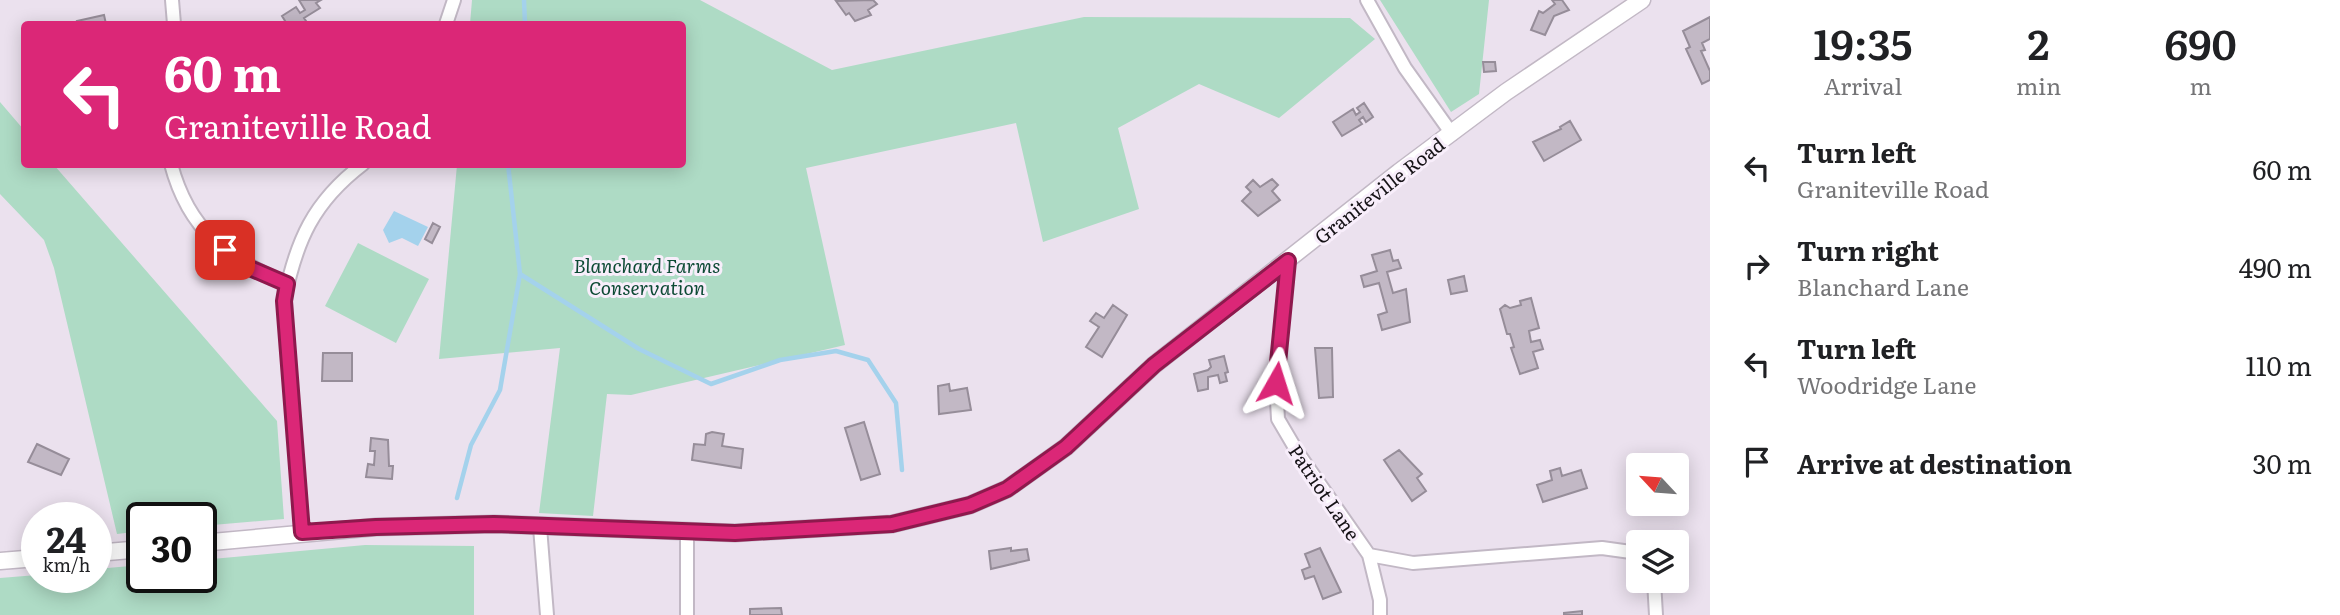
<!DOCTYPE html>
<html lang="en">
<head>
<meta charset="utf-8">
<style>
  :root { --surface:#fff; --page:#f2f2f2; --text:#202124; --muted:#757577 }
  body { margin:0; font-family:Literata,serif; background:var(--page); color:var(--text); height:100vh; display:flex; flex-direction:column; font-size:26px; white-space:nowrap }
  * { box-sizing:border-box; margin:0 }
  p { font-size:23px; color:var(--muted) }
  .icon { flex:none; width:38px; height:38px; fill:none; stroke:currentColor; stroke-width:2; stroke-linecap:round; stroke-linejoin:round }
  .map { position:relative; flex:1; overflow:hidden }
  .sheet { display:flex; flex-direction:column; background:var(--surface); width:630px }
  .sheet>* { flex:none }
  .hud { position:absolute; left:21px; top:21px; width:665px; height:147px; border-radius:7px; box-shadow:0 4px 18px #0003; background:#db2777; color:#fff; overflow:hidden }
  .needle { width:46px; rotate:296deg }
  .tools { position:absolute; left:1626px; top:453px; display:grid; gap:14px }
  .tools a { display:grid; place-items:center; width:63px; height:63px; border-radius:7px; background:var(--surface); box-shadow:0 4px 18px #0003; font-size:35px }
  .speed { position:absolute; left:21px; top:502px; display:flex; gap:14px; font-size:35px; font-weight:700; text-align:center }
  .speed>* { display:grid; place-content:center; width:91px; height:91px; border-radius:50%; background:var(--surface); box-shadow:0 4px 18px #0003; line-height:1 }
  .speed small { font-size:18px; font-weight:400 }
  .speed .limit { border:4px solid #111; border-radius:10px; background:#fff; color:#111 }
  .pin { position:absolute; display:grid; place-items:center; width:60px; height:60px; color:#fff; margin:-30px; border-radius:14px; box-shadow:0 4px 10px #0006 }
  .me { position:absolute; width:77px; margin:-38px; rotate:6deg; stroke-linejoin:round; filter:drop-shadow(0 0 5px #0008) }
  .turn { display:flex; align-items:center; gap:24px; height:147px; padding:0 28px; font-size:32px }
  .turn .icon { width:91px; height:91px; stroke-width:2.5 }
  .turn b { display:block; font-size:49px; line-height:60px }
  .eta { display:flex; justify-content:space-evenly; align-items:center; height:119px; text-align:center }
  .eta b { font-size:42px; font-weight:600; line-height:49px }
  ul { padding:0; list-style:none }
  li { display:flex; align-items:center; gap:21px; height:98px; padding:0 28px }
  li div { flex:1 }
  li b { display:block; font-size:26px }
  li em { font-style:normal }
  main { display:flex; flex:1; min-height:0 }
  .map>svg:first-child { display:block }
  .green { fill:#aedbc5 }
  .water { fill:#a4d2ec }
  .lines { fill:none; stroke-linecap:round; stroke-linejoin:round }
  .stream { stroke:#a4d2ec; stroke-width:4.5 }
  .building { fill:#c2b8c5; stroke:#968d99; stroke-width:2 }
  .street-casing { stroke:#c2b8c5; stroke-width:16 }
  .secondary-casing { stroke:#c2b8c5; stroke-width:19 }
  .street { stroke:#fff; stroke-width:12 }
  .secondary { stroke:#fff; stroke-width:16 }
  .route-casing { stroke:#8e194d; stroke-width:18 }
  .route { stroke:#db2777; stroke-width:12 }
  .labels { text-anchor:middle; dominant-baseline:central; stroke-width:6; stroke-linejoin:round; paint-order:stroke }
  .street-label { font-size:19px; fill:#161317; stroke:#f8eefb }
  .park-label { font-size:19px; font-style:italic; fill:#0c4a34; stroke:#f8eefb }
</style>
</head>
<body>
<main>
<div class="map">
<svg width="1710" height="615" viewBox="0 0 1710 615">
  <rect width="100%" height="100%" fill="#ebe1ee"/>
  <path class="green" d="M 472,0 L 700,0 L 832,70 L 1084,17 L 1350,18 L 1375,39 L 1279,118 L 1199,84 L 1118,128 L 1139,209 L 1043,242 L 1016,123 L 806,168 L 845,345 L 631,395 L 607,394 L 593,516 L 539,513 L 560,348 L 439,359 L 457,165 L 682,164 L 682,24 L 470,24 Z
    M 1380,0 L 1489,0 L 1479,94 L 1451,112 Z
    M 0,102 L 24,130 L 24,164 L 54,165 L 277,421 L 284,519 L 201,526 L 201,518 L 142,518 L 142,531 L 117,534 L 54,268 L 44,240 L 0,194 Z
    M 358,243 L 429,279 L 396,343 L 325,306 Z
    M 365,545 L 474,546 L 474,615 L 0,615 L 0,578 L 37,575 L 37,578 L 96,578 L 96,569 L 142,565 L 142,578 L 201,578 L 201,560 Z"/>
  <path class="water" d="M 394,211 L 428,227 L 418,246 L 402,238 L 389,243 L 383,230 Z"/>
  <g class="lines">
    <path class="stream" d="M 524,0 L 525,24
      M 520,274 L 639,349 L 711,384 L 780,360 L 836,351 L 868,360 L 896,403 L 902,470
      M 457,498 L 471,445 L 500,390 L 520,274 L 508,164"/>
  </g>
  <path class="building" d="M 299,0 L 321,0 L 316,3 L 320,8 L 304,18 L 308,24 L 287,24 L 282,16 L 296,7 L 300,13 L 305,10 Z
    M 873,0 L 877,4 L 868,10 L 871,15 L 855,21 L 849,13 L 846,15 L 836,1 Z
    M 1552,0 L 1562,0 L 1569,10 L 1554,16 L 1545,35 L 1531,30 L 1539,11 L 1543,13 L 1555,4 Z
    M 104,15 L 106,24 L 78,24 L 77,21 Z
    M 1710,17 L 1710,39 L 1702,43 L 1705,50 L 1701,51 L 1710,71 L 1710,80 L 1702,84 L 1686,49 L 1690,47 L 1683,31 Z
    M 1483,62 L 1495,62 L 1496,71 L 1484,72 Z
    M 1364,103 L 1373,117 L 1366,122 L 1363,117 L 1359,120 L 1362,124 L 1342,136 L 1333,122 L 1353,109 L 1356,115 L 1360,112 L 1357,108 Z
    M 1570,121 L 1581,140 L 1544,161 L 1533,142 L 1561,129 L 1560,127 Z
    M 1272,179 L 1278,185 L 1272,191 L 1280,200 L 1258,216 L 1242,201 L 1251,192 L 1246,187 L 1253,180 L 1260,187 Z
    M 433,223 L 440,227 L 432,243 L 425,239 Z
    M 1390,250 L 1393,261 L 1398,260 L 1401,268 L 1387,272 L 1393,293 L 1406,289 L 1410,322 L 1382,330 L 1378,315 L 1387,312 L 1379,283 L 1364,287 L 1361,276 L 1377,271 L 1372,255 Z
    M 1464,276 L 1467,291 L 1451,294 L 1448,280 Z
    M 1531,298 L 1539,328 L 1529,331 L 1531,342 L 1540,340 L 1543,349 L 1533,352 L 1538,368 L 1520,374 L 1511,348 L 1514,347 L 1510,334 L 1507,334 L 1500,309 L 1505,305 L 1510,308 L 1521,305 L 1520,301 Z
    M 1113,305 L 1127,315 L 1102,357 L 1086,347 L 1099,327 L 1090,321 L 1096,313 L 1104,318 Z
    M 1315,348 L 1332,348 L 1333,397 L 1319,398 Z
    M 323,353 L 352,353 L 352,381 L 322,381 Z
    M 1224,356 L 1228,372 L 1225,373 L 1227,381 L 1220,383 L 1218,375 L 1208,377 L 1208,389 L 1198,391 L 1194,374 L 1208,370 L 1211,367 L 1209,360 Z
    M 949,384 L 950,391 L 967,388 L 971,410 L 939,414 L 938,386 Z
    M 864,422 L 880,474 L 861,480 L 845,428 Z
    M 712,432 L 724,434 L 722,446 L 743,449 L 741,468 L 692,460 L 694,444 L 705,445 L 706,434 Z
    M 371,438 L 388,440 L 389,466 L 393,466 L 392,479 L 366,477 L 368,464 L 374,465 L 375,451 L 370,451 Z
    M 37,444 L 69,459 L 61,475 L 28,462 Z
    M 1399,450 L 1422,474 L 1417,478 L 1426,491 L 1412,501 L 1384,460 Z
    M 1560,468 L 1562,476 L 1581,470 L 1587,488 L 1543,502 L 1537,485 L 1552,480 L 1550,471 Z
    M 1011,548 L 1011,551 L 1027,549 L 1029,560 L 991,569 L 989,551 Z
    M 1320,548 L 1341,592 L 1323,599 L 1314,576 L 1305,579 L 1302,570 L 1310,567 L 1305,554 Z
    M 781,608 L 782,615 L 750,615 L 750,609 Z
    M 1582,611 L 1582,615 L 1564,615 L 1564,613 Z"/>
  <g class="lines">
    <g class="street-casing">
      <path id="street" d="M 172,0 L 174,24
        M 1367,0 L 1405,68 L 1452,134
        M 446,24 L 454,0
        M 171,164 C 189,232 227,257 287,284
        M 1288,261 L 1276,383 L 1278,419 L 1298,453 L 1369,555 L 1380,600 L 1380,615
        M 540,527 L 547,615
        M 302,532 L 284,301 C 296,241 313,202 363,164
        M 1369,555 L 1413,563 L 1602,548 L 1638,553
        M 1654,581 L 1656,615
        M 687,615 L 687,532"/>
    </g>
    <g class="secondary-casing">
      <path id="secondary" d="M 201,543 L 376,527 L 494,524 L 735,533 L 892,524 L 970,505 L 1007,489 L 1066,447 L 1154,365 L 1399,172 L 1506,92 L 1642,0
        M 96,553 L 142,549
        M 0,561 L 37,558"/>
    </g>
    <use href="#street" class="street"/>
    <use href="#secondary" class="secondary"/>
  </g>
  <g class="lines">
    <g class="route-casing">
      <path id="route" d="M 225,250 L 243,265 L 287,284 L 284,301 L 302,532 L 376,527 L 494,524 L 735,533 L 892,524 L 970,505 L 1007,489 L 1066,447 L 1154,365 L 1288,261 L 1276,383"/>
    </g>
    <use href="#route" class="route"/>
  </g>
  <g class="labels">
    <g class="street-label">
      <text transform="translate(1379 190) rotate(-38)">Graniteville Road</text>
      <text transform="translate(1325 492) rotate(56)">Patriot Lane</text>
    </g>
    <g class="park-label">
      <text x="647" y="265">Blanchard Farms<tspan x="647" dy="22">Conservation</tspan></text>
    </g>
  </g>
</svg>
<div class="tools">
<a><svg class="needle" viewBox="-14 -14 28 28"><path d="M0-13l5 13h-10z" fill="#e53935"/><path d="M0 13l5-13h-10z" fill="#757577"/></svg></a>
<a><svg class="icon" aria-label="layers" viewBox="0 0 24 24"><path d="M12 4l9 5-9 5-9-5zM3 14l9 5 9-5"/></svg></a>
</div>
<div class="speed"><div>24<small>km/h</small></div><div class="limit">30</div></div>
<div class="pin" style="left:225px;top:250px;background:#d93025"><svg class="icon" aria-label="arrive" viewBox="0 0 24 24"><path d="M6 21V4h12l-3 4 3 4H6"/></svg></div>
<svg class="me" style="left:1276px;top:383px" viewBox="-20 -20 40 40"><path d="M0-17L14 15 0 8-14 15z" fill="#db2777" stroke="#fff" stroke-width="4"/></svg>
<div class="hud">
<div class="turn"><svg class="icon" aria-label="left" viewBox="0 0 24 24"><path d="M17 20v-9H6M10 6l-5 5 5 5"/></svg><div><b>60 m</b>Graniteville Road</div></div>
</div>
</div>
<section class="sheet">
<div class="eta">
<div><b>19:35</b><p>Arrival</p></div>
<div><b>2</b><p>min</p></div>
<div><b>690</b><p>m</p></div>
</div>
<ul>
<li><svg class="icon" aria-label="left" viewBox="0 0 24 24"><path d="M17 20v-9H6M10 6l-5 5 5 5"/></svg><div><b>Turn left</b><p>Graniteville Road</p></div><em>60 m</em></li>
<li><svg class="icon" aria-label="right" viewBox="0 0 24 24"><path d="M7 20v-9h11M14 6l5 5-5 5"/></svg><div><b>Turn right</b><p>Blanchard Lane</p></div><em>490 m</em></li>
<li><svg class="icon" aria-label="left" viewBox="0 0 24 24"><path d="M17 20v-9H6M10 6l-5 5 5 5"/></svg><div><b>Turn left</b><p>Woodridge Lane</p></div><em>110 m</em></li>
<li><svg class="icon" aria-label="arrive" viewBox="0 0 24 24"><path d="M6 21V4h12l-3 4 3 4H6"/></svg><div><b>Arrive at destination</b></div><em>30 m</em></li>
</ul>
</section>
</main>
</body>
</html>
